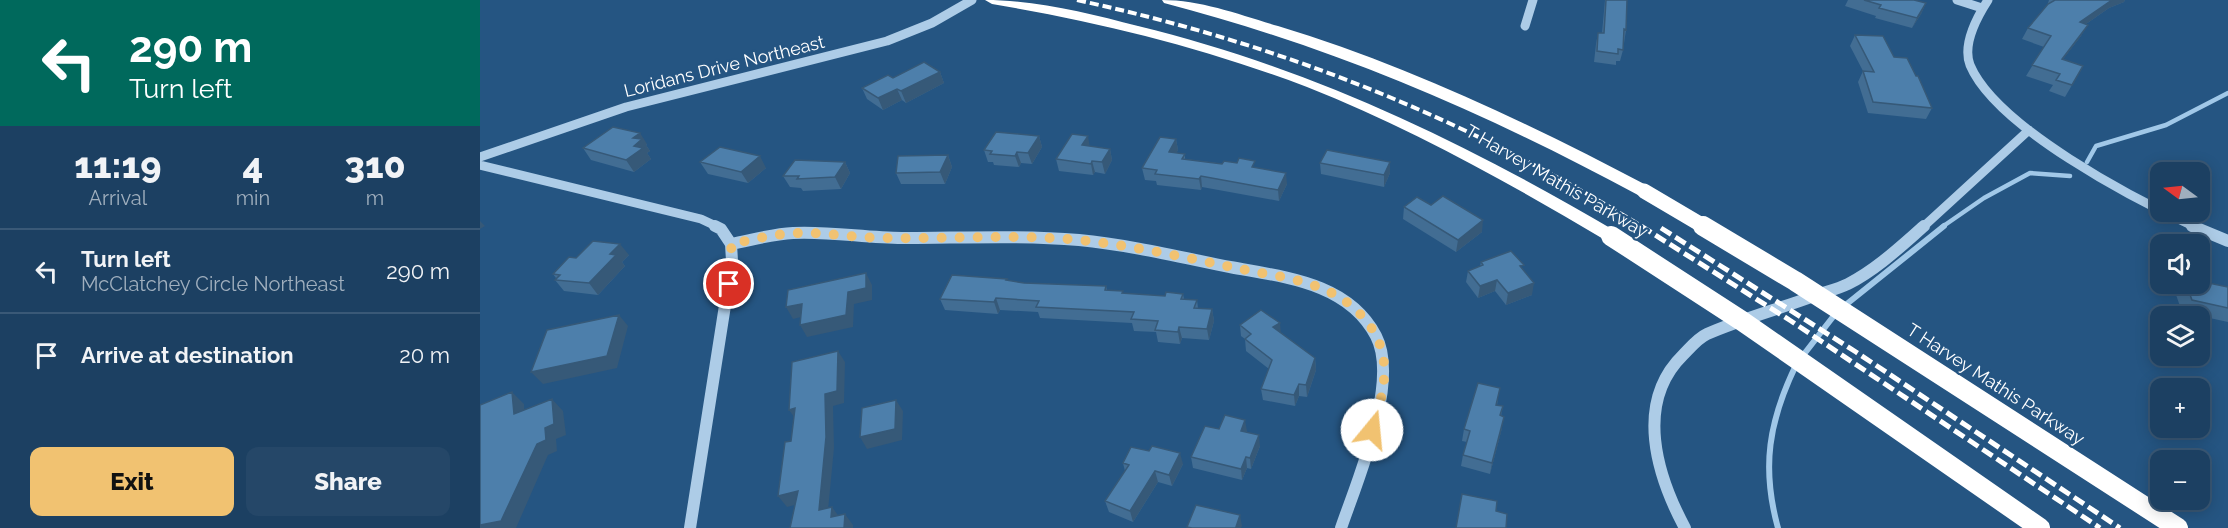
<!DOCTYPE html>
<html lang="en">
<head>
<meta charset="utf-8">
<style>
  :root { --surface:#1c4062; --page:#254768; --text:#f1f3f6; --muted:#a0afbe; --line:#3a5977; --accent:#f1c271 }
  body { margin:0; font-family:Raleway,sans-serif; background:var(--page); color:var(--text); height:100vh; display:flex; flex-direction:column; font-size:22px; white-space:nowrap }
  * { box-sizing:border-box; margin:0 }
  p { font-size:20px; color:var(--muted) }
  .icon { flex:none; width:33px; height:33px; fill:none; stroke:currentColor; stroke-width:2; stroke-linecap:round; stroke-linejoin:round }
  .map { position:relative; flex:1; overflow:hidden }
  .side { display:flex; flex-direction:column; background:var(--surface); width:480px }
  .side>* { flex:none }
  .top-card { background:#00695c; color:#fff; overflow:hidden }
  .needle { width:39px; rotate:285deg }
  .tools { position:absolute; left:1670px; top:162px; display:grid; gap:12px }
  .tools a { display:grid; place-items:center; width:60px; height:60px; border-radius:12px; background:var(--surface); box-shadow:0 3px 15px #0003,0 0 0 2px var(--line); font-size:30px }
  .pin { position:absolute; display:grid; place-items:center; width:51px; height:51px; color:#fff; margin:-26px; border:3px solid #fff; border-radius:50%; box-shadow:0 2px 6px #0007 }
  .me { position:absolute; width:66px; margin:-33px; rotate:17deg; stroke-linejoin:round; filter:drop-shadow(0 0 4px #0008) }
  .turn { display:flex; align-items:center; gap:21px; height:126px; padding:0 30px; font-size:27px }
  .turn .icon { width:78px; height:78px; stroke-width:2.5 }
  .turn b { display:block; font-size:42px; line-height:51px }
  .eta { display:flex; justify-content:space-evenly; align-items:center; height:102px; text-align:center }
  .eta b { font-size:36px; font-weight:800; line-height:42px }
  .action { display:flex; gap:12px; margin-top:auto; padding:12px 30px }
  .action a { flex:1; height:69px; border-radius:12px; background:var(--accent); color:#111; font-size:24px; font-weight:800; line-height:69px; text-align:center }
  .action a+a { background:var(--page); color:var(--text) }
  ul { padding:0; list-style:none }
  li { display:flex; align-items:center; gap:18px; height:84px; padding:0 30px; border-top:2px solid var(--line) }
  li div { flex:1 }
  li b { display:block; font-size:22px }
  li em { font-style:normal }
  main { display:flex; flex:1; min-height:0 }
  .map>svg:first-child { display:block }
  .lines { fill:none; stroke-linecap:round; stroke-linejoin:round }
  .stream-far1 { stroke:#a1c8e8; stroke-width:4.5 }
  .stream { stroke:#a1c8e8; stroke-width:6 }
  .minor-far1 { stroke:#adcce7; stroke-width:9 }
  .minor { stroke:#adcce7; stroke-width:12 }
  .highway { fill:#fff; fill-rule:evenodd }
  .rail-far1 { stroke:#fff; stroke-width:4; stroke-dasharray:9 4; stroke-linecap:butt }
  .rail { stroke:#fff; stroke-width:5; stroke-dasharray:12 5; stroke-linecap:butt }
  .highway-bridge-far1 { stroke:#fff; stroke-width:15 }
  .highway-bridge { stroke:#fff; stroke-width:20 }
  .wall { fill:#426d93 }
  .shaded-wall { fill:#365978 }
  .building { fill:#4d7fab; stroke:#365978; stroke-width:1.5 }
  .route { stroke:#f1c271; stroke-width:10; stroke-dasharray:0 18 }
  .labels { text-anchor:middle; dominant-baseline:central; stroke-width:4.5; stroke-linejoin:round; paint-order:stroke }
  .street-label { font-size:18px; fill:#fff; stroke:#255582 }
</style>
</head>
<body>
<main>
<section class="side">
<div class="top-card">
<div class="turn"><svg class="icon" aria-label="left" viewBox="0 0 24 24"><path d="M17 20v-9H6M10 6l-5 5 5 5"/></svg><div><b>290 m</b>Turn left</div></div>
</div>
<div class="eta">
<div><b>11:19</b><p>Arrival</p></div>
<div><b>4</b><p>min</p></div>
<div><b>310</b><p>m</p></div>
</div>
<ul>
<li><svg class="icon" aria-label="left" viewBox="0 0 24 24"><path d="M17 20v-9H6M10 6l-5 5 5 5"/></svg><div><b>Turn left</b><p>McClatchey Circle Northeast</p></div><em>290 m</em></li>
<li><svg class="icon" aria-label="arrive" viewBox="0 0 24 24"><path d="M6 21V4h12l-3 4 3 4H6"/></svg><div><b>Arrive at destination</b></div><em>20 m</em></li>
</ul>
<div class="action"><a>Exit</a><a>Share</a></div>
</section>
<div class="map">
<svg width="1748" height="528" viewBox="0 0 1748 528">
  <rect width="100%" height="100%" fill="#255582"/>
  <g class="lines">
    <path class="stream-far1" d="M 1607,162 L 1616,146 L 1686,125 L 1748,93
      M 1462,227 L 1504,198 L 1550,173 L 1590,176"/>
    <path class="stream" d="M 1363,307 L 1464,226
      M 1321,358 L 1356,313
      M 1298,528 C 1281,467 1289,421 1316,365"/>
    <path class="minor-far1" d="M 1477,0 L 1502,8
      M 1508,0 C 1497,17 1482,44 1490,65 C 1516,127 1654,199 1715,227
      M 1045,26 L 1053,0
      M 0,157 L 146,107 L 407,41 L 452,23 L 492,0
      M 0,165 L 221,219 L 238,227
      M 1443,227 L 1549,130"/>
    <path class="minor" d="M 235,226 L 241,229 L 251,244
      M 1712,226 L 1748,241
      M 210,528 L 252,261 L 251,244 C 272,240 292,234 313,233 C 349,231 386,238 422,238 C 481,238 540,235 599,240 C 650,245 700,257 750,267 C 803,277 868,282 896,336 C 920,382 877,481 861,528
      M 1205,528 C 1177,476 1154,403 1203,355 C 1210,348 1218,338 1227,334 C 1261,319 1299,309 1334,296 C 1345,292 1358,289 1368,284 C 1397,269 1420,247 1444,226"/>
    <path class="highway" d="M 505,0 C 557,0 608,13 658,26 C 831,68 984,142 1137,232 L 1140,236 L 1137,240 L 1125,240 C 1029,183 931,128 827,87 C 725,48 619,22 512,4 Z
      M 682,0 C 722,0 760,15 798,26 C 927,65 1050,124 1170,187 L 1172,191 L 1170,195 L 1158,195 C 1002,111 856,48 684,3 Z"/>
    <path class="rail-far1" d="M 597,0 C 804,45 983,117 1163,227"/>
    <path class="rail" d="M 1161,226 L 1311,321 L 1620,528
      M 1181,228 L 1376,352 L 1640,528"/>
    <path class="highway-bridge-far1" d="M 1164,191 L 1225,227"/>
    <path class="highway-bridge" d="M 1223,226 L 1315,281 L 1698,528
      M 1131,236 L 1262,321 L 1560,528"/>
  </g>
  <path class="wall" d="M 1125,0 L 1147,0 L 1146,30 L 1143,50 L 1140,61 L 1136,61 L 1136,65 L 1114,62 L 1116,44 L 1118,33 L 1122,33 Z
    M 1368,0 L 1434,0 L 1446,3 L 1441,14 L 1432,28 L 1395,18 L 1396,16 L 1365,6 Z
    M 1569,0 L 1645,0 L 1644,2 L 1629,8 L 1606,24 L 1601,36 L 1583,59 L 1592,85 L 1585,97 L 1569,91 L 1573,85 L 1546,76 L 1564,47 L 1542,39 L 1548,28 L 1567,6 Z
    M 1375,35 L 1414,57 L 1452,108 L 1446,119 L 1388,113 L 1378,82 L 1383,71 L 1370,46 Z
    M 460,72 L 464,83 L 426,103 L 422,100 L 403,110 L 387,99 L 382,88 L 413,78 Z
    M 559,136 L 562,147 L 552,164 L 541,163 L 539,167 L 514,165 L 513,162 L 508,162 L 504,150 Z
    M 696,139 L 698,150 L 696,153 L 705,154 L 705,159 L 776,168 L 807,184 L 799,201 L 722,187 L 721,190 L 677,185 L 676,181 L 665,180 L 662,168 Z
    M 167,144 L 166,145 L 170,151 L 167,153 L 171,159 L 154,172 L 111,160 L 103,148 Z
    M 610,146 L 630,149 L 632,160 L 625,174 L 615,172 L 613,175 L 579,171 L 576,159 Z
    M 468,155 L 472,167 L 465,184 L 421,184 L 416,173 Z
    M 220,162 L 286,168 L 268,183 L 228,174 Z
    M 365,162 L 370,173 L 361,189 L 323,191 L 321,188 L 310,187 L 303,176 Z
    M 910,162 L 910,173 L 904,187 L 841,174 L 840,163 Z
    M 951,205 L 1002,232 L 976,252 L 923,219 L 924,207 Z
    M 149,255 L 142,262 L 145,266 L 118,295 L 84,291 L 75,280 L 76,278 L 73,274 L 96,258 Z
    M 1001,262 L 1043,270 L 1052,295 L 1026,305 L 1015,291 L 998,298 L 986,282 L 988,271 L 1000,266 Z
    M 527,281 L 544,283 L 626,286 L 627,290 L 643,293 L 685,296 L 703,294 L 704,299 L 717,300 L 718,308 L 732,309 L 734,321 L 729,340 L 702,338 L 700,344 L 678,342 L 676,332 L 654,331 L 652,323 L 560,318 L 558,312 L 520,310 L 518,314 L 465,310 L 460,299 Z
    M 1699,284 L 1719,284 L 1748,287 L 1748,322 L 1702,312 L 1694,289 Z
    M 760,325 L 800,332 L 835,358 L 836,370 L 827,397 L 819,396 L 815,406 L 783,400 L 781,389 L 789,369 L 766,351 L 765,339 L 761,336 Z
    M 1018,400 L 1017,405 L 1023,406 L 1021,416 L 1022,428 L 1010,474 L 981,466 L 983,455 L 987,442 L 982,441 L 984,429 Z
    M 739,429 L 767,431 L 767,432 L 780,446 L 771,469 L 767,468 L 762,480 L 713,468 L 711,457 Z
    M 643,463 L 703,464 L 692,486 L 678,482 L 653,522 L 629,512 L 625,501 L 645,471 Z"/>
  <path class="shaded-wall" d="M 1632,0 L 1645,0 L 1644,2 L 1629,8 L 1593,33 L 1600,22 Z
    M 1446,3 L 1441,14 L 1432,28 L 1437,18 Z
    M 1608,25 L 1601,36 L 1575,70 L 1582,59 Z
    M 460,72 L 464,83 L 426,103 L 421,91 Z
    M 417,89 L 422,100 L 403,110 L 398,98 Z
    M 160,133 L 167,144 L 166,145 L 170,151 L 167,153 L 171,159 L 154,172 L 146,160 L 154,146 L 153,138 Z
    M 559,136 L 562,147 L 552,164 L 548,153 Z
    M 608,136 L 610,148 L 602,145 Z
    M 696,139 L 698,150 L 691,164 L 689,152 Z
    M 630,149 L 632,160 L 625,174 L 622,162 Z
    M 537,152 L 541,163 L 539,167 L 535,156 Z
    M 468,155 L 472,167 L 465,184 L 460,172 Z
    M 280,156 L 286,168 L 268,183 L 261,172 Z
    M 612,161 L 615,172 L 613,175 L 611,164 Z
    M 365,162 L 370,173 L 361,189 L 355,177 Z
    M 910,162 L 910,173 L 904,187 L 904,175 Z
    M 806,173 L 807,184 L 799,201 L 798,190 Z
    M 721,176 L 722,187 L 721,190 L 719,179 Z
    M 1003,220 L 1002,232 L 976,252 L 978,240 Z
    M 0,221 L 5,226 L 0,229 Z
    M 140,244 L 149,255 L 142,262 L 145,266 L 118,295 L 109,283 L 130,254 Z
    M 386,273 L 392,285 L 392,300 L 374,304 L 373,327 L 327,337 L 320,325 L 368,292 Z
    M 1017,280 L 1015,291 L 998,298 L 1000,286 Z
    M 1054,283 L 1052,295 L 1026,305 L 1028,293 Z
    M 516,298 L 520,310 L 518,314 L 514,302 Z
    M 322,304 L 329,315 L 313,319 L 306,307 Z
    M 732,309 L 734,321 L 729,340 L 727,329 Z
    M 139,315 L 148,326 L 137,368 L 63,384 L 51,372 Z
    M 800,323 L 801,334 L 793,327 Z
    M 699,327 L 702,338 L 700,344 L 698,332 Z
    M 358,351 L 365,362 L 364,403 L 353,406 L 354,448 L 347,521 L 339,510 L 345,394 Z
    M 835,358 L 836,370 L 827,397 L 826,385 Z
    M 819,384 L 819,396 L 815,406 L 814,395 Z
    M 32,392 L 44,404 L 45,425 L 34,414 Z
    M 72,399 L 83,411 L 86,435 L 76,439 L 77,451 L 68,455 L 36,528 L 0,528 L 0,525 L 57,444 L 65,428 Z
    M 416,400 L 423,411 L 422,440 L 387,449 L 380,437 Z
    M 315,408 L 317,421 L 309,410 Z
    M 1024,417 L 1022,428 L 1010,474 L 1012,463 Z
    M 765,420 L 767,431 L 763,442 L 761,431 Z
    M 779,435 L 780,446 L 771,469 L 770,458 Z
    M 700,453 L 703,464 L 692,486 L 689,475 Z
    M 766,457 L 767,468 L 762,480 L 761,469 Z
    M 675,471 L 678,482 L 653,522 L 650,511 Z
    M 318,491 L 326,502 L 307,507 L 298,496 Z
    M 352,507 L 360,518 L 351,517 Z
    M 365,514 L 373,525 L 373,528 L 364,528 Z
    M 760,515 L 762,526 L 761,528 L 756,528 Z"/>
  <path class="building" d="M 1126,0 L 1147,0 L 1146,30 L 1144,29 L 1143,50 L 1138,49 L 1138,54 L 1117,51 L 1118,33 L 1124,33 Z
    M 1384,0 L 1434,0 L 1446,3 L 1437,18 L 1399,8 L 1401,5 Z
    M 1575,0 L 1632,0 L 1600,22 L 1608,25 L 1582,59 L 1603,66 L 1592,85 L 1576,80 L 1580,74 L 1552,65 L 1571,36 L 1548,28 L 1568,4 Z
    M 1375,35 L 1403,36 L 1414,57 L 1427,58 L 1436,76 L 1438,76 L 1452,108 L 1393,102 L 1383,71 L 1394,72 Z
    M 444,62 L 460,72 L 421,91 L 417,89 L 398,98 L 382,88 L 408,75 L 413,78 Z
    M 133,127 L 160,133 L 153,138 L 162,139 L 154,146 L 163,148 L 146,160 L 103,148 Z
    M 516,132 L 559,136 L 548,153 L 537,152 L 535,156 L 510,154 L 512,151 L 504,150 Z
    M 592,134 L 608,136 L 602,145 L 630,149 L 622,162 L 612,161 L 611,164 L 576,159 Z
    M 680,137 L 696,139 L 689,152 L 705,154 L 702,159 L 742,164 L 744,161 L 757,163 L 759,158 L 775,161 L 772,167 L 806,173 L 798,190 L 721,176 L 719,179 L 675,174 L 677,170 L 662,168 Z
    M 240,147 L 280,156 L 261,172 L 220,162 Z
    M 847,150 L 910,162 L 904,175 L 840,163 Z
    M 468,155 L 460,172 L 416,173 L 418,156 Z
    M 315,160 L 365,162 L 355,177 L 317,179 L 319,176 L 303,176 Z
    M 963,196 L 1003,220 L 978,240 L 924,207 L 937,197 L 951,205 Z
    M 113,241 L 140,244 L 130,254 L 136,255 L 109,283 L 75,280 L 80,275 L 73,274 L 89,257 L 96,258 Z
    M 1031,251 L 1044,265 L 1040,266 L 1054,283 L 1028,293 L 1017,280 L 1000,286 L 988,271 L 1003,265 L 1001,262 Z
    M 386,273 L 386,288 L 368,292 L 366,315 L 320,325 L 322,304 L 306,307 L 308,290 Z
    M 472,275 L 527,279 L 526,280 L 544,283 L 626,286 L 625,290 L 643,291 L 642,293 L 685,296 L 686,292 L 703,294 L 701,299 L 717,300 L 714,308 L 732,309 L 727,329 L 699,327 L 698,332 L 675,330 L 678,321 L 651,319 L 654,312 L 556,307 L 559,301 L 516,298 L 514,302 L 460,299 Z
    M 1719,281 L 1748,287 L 1748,308 L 1712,300 L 1706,284 L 1719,284 Z
    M 781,310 L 800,323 L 793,327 L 835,358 L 826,385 L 819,384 L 814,395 L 781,389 L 792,360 L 765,339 L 771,334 L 760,325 Z
    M 139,315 L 127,356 L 51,372 L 67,330 Z
    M 358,351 L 357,391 L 345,394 L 346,437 L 339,510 L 352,507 L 351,517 L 365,514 L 364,528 L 310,528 L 318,491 L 298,496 L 305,442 L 311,441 L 315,408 L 309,410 L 312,362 Z
    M 998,383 L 1020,388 L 1016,405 L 1023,406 L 1020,415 L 1024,417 L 1012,463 L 983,455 L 990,431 L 984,429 Z
    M 32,392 L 34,414 L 72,399 L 74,424 L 65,428 L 66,440 L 57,444 L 21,521 L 0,525 L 0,405 Z
    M 416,400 L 415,429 L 380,437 L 382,408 Z
    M 745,415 L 765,420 L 761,431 L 779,435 L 770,458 L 766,457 L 761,469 L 711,457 L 725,426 L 739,429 Z
    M 672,446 L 700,453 L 689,475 L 675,471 L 650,511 L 625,501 L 649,465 L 643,463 L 651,447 L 669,451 Z
    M 982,494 L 1017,501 L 1016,511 L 1027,514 L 1026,528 L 976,528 Z
    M 716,505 L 760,515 L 756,527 L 760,528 L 712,528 L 707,527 Z"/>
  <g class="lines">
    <path class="route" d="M 249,284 L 252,261 L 251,244 C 275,239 299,233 323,233 C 350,233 377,238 405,238 C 470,239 535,234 600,240 C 654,246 708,258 761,269 C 799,277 845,281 875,309 C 915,346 907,384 892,430"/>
  </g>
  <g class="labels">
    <g class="street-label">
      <text transform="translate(244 66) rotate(-14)">Loridans Drive Northeast</text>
      <text transform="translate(1077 181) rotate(30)">T Harvey Mathis Parkway</text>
      <text transform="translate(1516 384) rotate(33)">T Harvey Mathis Parkway</text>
    </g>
  </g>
</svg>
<div class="tools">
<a><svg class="needle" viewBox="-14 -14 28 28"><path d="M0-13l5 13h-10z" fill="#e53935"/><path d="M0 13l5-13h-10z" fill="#a0afbe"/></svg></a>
<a><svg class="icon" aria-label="sound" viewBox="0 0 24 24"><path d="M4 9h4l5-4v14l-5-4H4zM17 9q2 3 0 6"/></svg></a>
<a><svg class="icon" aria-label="layers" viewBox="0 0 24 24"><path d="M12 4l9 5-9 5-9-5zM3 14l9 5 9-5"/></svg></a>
<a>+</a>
<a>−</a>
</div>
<div class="pin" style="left:249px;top:284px;background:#d93025"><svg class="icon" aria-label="arrive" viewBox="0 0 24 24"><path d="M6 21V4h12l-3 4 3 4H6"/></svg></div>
<svg class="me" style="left:892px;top:430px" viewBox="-20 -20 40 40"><circle r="19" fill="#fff"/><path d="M0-13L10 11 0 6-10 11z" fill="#f1c271"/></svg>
</div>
</main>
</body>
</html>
